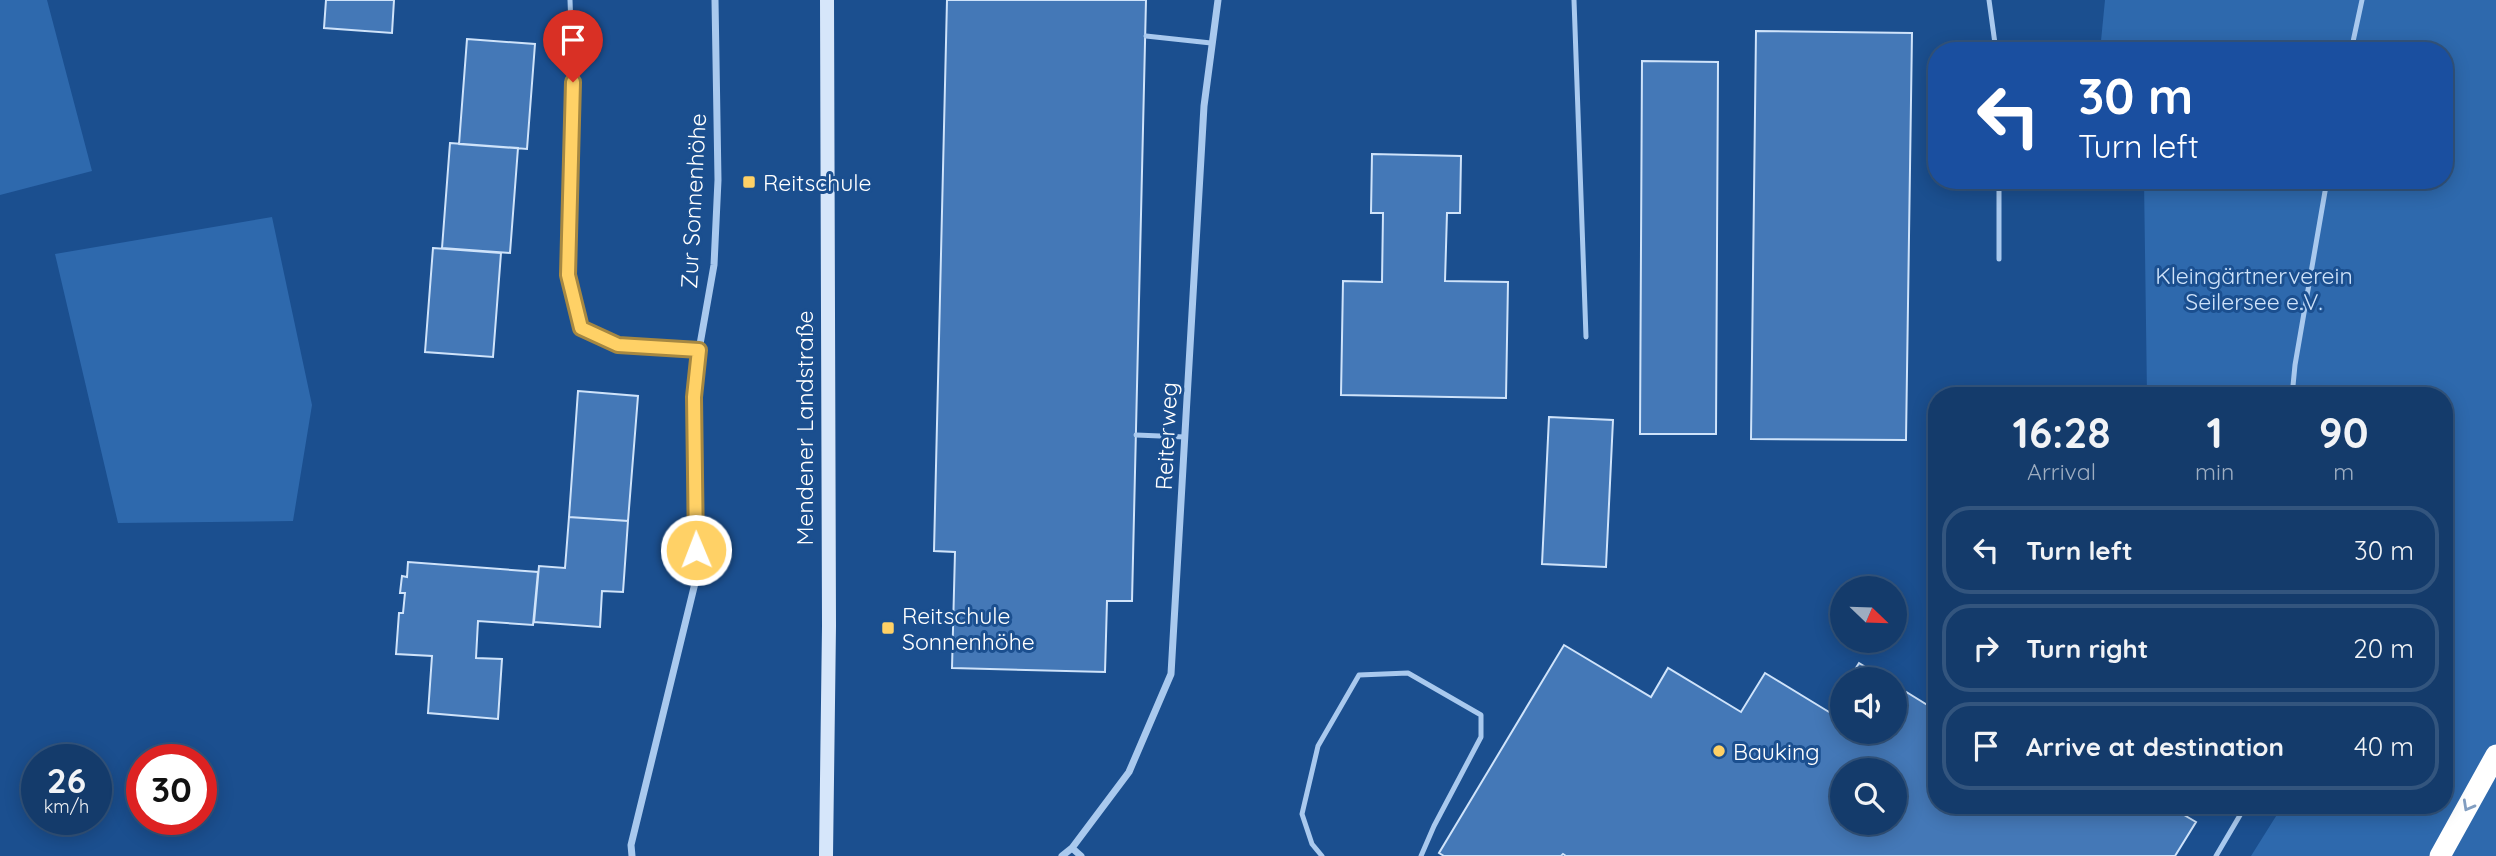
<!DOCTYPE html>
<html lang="en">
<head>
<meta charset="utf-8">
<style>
  :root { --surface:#143b6b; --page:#1d4271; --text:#f1f3f6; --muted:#9dadc1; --line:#33557e }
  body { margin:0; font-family:Quicksand,sans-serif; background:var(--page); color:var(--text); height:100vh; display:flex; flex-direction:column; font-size:26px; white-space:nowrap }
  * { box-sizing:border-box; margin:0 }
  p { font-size:23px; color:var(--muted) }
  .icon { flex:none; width:38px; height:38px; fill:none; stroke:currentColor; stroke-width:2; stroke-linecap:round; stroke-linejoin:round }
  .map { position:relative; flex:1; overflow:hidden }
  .panel { position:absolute; left:1928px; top:387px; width:525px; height:427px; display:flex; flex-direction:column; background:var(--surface); border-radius:28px; box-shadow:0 4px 18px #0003,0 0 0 2px var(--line) }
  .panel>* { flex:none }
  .banner { position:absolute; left:1928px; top:42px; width:525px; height:147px; border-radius:28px; box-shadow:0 4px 18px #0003,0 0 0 2px var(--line); background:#1a4fa0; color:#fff; overflow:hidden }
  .needle { width:46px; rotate:113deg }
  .buttons { position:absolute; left:1830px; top:576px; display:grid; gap:14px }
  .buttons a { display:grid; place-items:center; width:77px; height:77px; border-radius:50%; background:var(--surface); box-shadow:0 4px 18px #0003,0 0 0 2px var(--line); font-size:35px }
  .speed { position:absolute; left:21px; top:744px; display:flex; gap:14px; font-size:35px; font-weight:700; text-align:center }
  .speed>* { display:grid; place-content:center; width:91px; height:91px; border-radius:50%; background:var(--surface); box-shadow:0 4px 18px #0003,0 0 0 2px var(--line); line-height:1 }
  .speed small { font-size:18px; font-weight:400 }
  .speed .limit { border:10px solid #d22; background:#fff; color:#111 }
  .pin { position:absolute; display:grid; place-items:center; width:60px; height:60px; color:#fff; margin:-72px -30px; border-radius:50% 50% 50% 0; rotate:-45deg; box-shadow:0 0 7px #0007 }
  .pin .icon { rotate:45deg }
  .me { position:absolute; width:77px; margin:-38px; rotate:359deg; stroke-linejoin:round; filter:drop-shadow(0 0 5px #0008) }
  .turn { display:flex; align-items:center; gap:24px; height:147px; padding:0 35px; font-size:32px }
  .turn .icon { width:91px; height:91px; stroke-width:2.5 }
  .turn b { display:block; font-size:49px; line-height:60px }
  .eta { display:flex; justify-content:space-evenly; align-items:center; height:119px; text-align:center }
  .eta b { font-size:42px; font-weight:700; line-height:49px }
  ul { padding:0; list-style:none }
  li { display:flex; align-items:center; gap:21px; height:88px; margin:0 14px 10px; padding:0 21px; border:4px solid var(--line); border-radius:28px }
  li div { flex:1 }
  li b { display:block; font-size:26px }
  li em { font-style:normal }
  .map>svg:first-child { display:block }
  .green { fill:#2e69ad }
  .building { fill:#4478b7; stroke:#cfe3fa; stroke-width:2; fill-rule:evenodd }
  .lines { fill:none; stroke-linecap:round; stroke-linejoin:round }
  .lane { stroke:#a9c9ee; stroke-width:5 }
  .street { stroke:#a9c9ee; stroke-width:7 }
  .secondary { stroke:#d6e6fa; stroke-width:14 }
  .highway { stroke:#fff; stroke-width:21 }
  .oneway { stroke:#829ec1 }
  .route-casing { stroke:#a68842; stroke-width:18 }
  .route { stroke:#ffd166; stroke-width:12 }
  .poi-dot { fill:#ffd166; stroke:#1b4f8f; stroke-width:2.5 }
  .labels { text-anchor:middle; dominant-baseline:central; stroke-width:6; stroke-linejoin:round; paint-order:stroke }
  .poi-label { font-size:23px; fill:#fff; stroke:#1b4f8f; text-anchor:start }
  .street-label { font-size:23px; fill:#fff; stroke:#1b4f8f }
  .park-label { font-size:23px; fill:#cfe3fa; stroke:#1b4f8f }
</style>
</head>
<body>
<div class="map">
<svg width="2496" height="856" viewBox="0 0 2496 856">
  <rect width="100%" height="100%" fill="#1b4f8f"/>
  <path class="green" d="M 0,0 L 47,0 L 92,171 L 0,195 Z
    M 2105,0 L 2496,0 L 2496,856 L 2251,856 L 2283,805 L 2445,805 L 2445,396 L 2147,395 L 2144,180 L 2445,180 L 2445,51 L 2100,51 Z
    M 272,217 L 312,405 L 293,521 L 118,523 L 55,254 Z"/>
  <path class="building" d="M 326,0 L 394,0 L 392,33 L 324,28 Z
    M 947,0 L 1146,0 L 1132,601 L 1107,601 L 1105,672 L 952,668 L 955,552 L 934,551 Z
    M 1756,31 L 1912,33 L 1906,440 L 1751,439 Z
    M 467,39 L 535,44 L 527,149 L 459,144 Z
    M 1642,61 L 1718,62 L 1716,434 L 1640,434 Z
    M 450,143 L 518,148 L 510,253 L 442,248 Z
    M 1372,154 L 1461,156 L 1460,213 L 1447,213 L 1445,281 L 1508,282 L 1506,398 L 1341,395 L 1343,281 L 1382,282 L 1383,213 L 1371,213 Z
    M 433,248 L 501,253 L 493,357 L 425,352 Z
    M 578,391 L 638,396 L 628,521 L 569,517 Z
    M 1549,417 L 1613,420 L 1606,567 L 1542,564 Z
    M 569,517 L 628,521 L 623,592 L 602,591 L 600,627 L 534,622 L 539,566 L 565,568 Z
    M 408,562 L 538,572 L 533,625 L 478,621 L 476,658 L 502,659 L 498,719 L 428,713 L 432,656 L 396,654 L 399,613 L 403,613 L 405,593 L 400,593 L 402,576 L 407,577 Z
    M 1564,645 L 1651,697 L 1668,668 L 1741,712 L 1765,673 L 1829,712 L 1843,690 L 1843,732 L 1895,732 L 1895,685 L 1937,711 L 1937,805 L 2167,805 L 2196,822 L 2175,856 L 1566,856 L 1563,854 L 1561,856 L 1444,856 L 1439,853 ZM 1843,770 L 1895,770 L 1895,822 L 1843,822 Z
    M 1859,663 L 1885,679 L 1849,679 Z"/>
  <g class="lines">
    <path class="lane" d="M 570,0 L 573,82 L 568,275 L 581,328 L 618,345 L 699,350
      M 1574,0 L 1586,337
      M 1989,0 L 1996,51
      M 1146,36 L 1211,43
      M 2351,51 L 2362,0
      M 1999,180 L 1999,259
      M 2292,396 L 2295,365 L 2327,180
      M 1136,435 L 1185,437
      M 1322,856 L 1312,844 L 1302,814 L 1318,746 L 1359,675 L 1408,673 L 1481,715 L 1481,737 L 1434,826 L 1421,856
      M 2216,856 L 2246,805"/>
    <path class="street" d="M 1072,848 L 1081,856
      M 632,856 L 631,845 L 697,575 L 693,397 L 699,350 L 714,265 L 718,180 L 715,0
      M 1062,856 L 1072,848 L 1129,772 L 1171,674 L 1204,106 L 1218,0"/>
    <path class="secondary" d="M 826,856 L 829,626 L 827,0"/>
    <path class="highway" d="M 2440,856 L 2496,755"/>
  </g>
  <defs><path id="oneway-chevron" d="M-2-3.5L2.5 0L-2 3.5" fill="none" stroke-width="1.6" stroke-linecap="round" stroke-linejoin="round" transform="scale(1.75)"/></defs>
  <use class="oneway" href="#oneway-chevron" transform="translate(2468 806) rotate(119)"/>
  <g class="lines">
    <g class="route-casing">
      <path id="route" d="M 573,82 L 568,275 L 581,328 L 618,345 L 699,350 L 694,397 L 696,550"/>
    </g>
    <use href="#route" class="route"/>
  </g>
  <g class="poi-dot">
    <rect x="742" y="175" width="14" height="14" rx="3.5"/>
    <rect x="881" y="621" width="14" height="14" rx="3.5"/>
    <circle cx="1719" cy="751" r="7"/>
  </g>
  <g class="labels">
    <g class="poi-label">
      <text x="763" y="182">Reitschule</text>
      <text x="902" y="615">Reitschule<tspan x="902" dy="26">Sonnenhöhe</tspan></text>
      <text x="1733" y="751">Bauking</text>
    </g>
    <g class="street-label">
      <text transform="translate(693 201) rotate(-87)">Zur Sonnenhöhe</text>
      <text transform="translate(804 428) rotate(-90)">Mendener Landstraße</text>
      <text transform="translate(1166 436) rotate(-87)">Reiterweg</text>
    </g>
    <g class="park-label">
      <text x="2254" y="275">Kleingärtnerverein<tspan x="2254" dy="26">Seilersee e.V.</tspan></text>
    </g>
  </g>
</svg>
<div class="buttons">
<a><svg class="needle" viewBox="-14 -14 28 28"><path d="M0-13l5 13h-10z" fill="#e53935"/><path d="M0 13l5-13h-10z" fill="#9dadc1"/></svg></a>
<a><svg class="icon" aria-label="sound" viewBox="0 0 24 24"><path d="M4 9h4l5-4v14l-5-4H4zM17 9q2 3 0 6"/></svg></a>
<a><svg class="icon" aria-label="search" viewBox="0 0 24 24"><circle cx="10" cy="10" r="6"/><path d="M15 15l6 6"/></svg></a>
</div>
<div class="speed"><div>26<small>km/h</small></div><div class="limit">30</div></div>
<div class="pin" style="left:573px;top:82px;background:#d93025"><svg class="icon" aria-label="arrive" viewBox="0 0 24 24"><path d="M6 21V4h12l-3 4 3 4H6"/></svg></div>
<svg class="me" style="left:696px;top:550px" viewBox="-20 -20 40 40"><circle r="17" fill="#ffd166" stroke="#fff" stroke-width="3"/><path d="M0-11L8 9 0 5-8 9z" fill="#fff"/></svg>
<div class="banner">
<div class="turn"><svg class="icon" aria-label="left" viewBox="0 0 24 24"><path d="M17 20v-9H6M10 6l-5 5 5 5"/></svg><div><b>30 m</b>Turn left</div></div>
</div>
<section class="panel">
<div class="eta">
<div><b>16:28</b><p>Arrival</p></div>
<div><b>1</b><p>min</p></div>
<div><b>90</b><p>m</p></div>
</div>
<ul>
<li><svg class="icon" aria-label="left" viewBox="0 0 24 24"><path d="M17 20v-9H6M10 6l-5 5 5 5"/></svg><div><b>Turn left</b></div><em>30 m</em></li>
<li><svg class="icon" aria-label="right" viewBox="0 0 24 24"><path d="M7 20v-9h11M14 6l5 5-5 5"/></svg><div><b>Turn right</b></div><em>20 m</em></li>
<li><svg class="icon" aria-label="arrive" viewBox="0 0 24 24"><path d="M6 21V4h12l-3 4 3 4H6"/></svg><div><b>Arrive at destination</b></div><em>40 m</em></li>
</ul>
</section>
</div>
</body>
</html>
